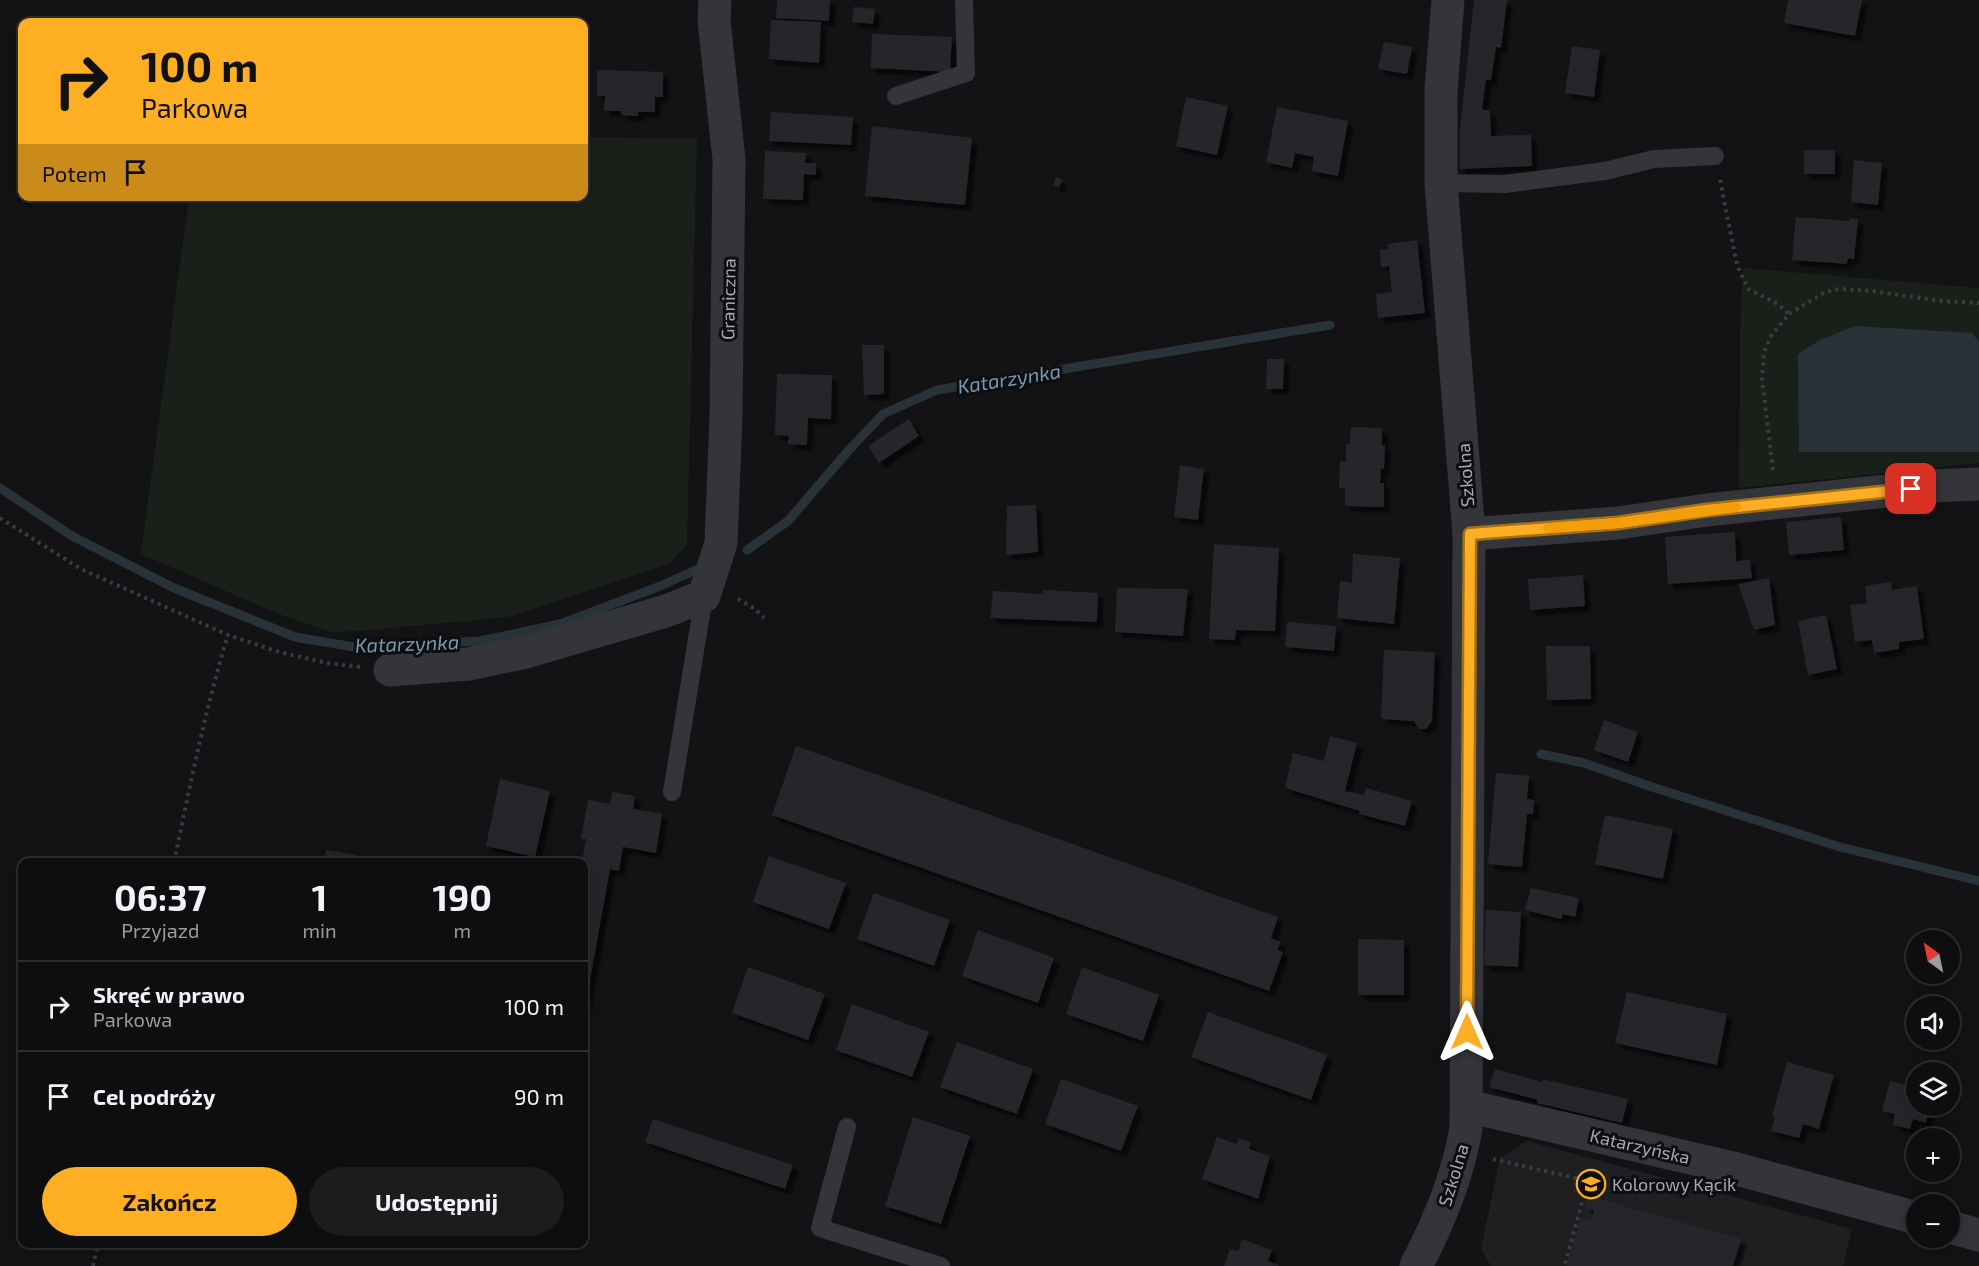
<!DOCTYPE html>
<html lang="pl">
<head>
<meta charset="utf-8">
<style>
  :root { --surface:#0e0e10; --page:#1c1c1e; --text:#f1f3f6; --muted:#9b9c9f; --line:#2e2e30; --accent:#feae22 }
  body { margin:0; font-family:"Exo 2",sans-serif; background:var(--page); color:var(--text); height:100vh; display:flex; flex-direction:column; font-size:22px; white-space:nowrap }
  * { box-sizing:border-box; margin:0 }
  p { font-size:20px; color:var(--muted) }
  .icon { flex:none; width:33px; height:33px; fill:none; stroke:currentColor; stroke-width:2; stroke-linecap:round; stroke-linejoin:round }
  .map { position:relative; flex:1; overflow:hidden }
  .side { position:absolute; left:18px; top:858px; width:570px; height:390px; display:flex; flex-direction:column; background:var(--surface); border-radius:12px; box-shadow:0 3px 15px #0003,0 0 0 2px var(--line) }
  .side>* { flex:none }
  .hud { position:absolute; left:18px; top:18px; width:570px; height:183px; border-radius:12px; box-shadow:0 3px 15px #0003,0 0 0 2px var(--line); background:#feae22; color:#111; overflow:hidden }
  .needle { width:39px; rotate:327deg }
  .buttons { position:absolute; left:1906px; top:930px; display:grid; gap:12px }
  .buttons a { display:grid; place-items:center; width:54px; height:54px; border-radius:50%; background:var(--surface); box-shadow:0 3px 15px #0003,0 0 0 2px var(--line); font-size:30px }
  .pin { position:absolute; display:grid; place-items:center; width:51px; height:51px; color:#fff; margin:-26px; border-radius:12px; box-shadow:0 3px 9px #0006 }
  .me { position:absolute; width:66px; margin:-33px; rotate:0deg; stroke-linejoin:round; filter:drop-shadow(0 0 4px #0008) }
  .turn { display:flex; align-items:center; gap:21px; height:126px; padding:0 24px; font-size:27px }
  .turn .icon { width:78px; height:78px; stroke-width:2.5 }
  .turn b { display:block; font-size:42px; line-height:51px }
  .then { display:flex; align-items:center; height:57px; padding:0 24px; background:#0003; gap:12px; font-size:22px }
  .eta { display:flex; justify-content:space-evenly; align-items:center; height:102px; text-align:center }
  .eta b { font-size:36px; font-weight:700; line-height:42px }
  .button { display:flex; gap:12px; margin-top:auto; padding:12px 24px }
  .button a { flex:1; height:69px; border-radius:36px; background:var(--accent); color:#111; font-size:24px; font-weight:700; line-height:69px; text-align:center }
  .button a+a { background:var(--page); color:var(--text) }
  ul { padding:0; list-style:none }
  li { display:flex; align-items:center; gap:18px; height:90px; padding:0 24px; border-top:2px solid var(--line) }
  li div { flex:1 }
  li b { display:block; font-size:22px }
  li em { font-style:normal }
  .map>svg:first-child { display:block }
  .built { fill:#1f1f22 }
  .green { fill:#19201a }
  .water { fill:#283239 }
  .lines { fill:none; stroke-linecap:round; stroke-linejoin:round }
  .stream { stroke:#283239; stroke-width:9 }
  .building { fill:#262629; filter:url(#shadow) }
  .path { stroke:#3a3c41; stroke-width:4; stroke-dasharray:3 4.5; stroke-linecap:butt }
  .service { stroke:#34353a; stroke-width:18 }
  .minor { stroke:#34353a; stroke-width:33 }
  .tertiary { stroke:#34353a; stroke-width:33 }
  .route-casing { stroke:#a57116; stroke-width:15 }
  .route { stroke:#feae22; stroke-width:10 }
  .slow { stroke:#f59e0b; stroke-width:10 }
  .labels { text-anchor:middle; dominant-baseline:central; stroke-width:6; stroke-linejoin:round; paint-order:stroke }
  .street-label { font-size:18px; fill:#a3aab6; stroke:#0e0e10 }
  .poi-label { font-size:18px; fill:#a3aab6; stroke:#0e0e10; text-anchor:start }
  .water-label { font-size:20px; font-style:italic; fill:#7899b4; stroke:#0e0e10 }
</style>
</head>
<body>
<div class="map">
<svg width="1979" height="1266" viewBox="0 0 1979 1266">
  <defs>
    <filter id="shadow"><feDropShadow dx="5.5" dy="5.5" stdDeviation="1.5" flood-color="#0009"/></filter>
  </defs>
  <rect width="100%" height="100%" fill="#131315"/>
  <path class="built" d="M 1527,1141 L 1852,1229 L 1843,1266 L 1491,1266 L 1481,1249 L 1500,1158 Z"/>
  <path class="green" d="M 584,137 L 697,139 L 687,544 L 670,563 L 508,617 L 358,631 L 330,632 L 279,614 L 141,554 L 189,197 L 584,196 Z
    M 1743,268 L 1979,288 L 1979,463 L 1739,488 L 1740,332 Z"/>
  <path class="water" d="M 1855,326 L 1972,333 L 1979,342 L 1979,452 L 1799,452 L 1798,354 L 1820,340 Z"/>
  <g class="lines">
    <path class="stream" d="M 0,488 L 72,536 L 174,588 L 295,637 L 354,647 L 480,641 L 560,624 L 658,587 L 696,570
      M 747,550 L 788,521 L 848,451 L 883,414 L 937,390 L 1330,325
      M 1541,754 L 1584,763 L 1652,787 L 1840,847 L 1979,881"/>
  </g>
  <path class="building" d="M 777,0 L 830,0 L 829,21 L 776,18 Z
    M 1474,0 L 1507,0 L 1501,48 L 1496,47 L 1491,80 L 1486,80 L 1482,109 L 1490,111 L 1491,136 L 1531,135 L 1532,166 L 1460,169 L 1460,129 Z
    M 1788,0 L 1862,0 L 1855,36 L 1784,23 Z
    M 854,7 L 875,9 L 873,24 L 852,22 Z
    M 771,20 L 821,22 L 819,63 L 769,59 Z
    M 872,34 L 952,37 L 950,72 L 871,68 Z
    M 1384,42 L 1412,47 L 1407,74 L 1378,69 Z
    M 1572,46 L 1600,50 L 1594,97 L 1565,93 Z
    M 597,70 L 663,72 L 663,97 L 655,97 L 655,112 L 638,112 L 638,116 L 621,115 L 621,111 L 604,111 L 605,96 L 597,96 Z
    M 1186,97 L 1228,106 L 1217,155 L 1176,146 Z
    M 1277,107 L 1348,121 L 1338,176 L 1312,171 L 1314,157 L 1295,153 L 1292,168 L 1266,162 Z
    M 771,112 L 853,117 L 851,145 L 769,141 Z
    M 872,126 L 972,138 L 965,205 L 865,196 Z
    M 1804,150 L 1835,150 L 1835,174 L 1804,174 Z
    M 765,151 L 806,153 L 805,163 L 816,163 L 816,175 L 804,174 L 803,200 L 763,199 Z
    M 1854,160 L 1882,163 L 1878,205 L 1851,202 Z
    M 1056,177 L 1062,180 L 1059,187 L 1053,185 Z
    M 1796,217 L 1849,221 L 1849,218 L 1858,219 L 1854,259 L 1848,258 L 1847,264 L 1792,260 Z
    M 1417,240 L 1425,313 L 1378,318 L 1376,294 L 1392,292 L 1389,266 L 1381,267 L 1380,250 L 1388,249 L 1387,244 Z
    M 862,345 L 884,345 L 884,394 L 864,395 Z
    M 1267,359 L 1284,359 L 1283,389 L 1266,389 Z
    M 777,374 L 832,375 L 831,419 L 808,418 L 807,445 L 788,444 L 789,436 L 775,435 Z
    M 909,419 L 919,436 L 879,463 L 868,446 Z
    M 1351,427 L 1382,428 L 1382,445 L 1385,445 L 1384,469 L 1381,468 L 1380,483 L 1384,483 L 1384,507 L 1345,506 L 1345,488 L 1339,488 L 1340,461 L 1346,462 L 1346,444 L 1350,444 Z
    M 1180,465 L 1204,469 L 1198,520 L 1174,517 Z
    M 1036,505 L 1038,552 L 1006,555 L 1007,506 Z
    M 1841,517 L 1844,550 L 1789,555 L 1786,522 Z
    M 1735,532 L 1736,561 L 1750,560 L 1752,578 L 1668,584 L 1665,537 Z
    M 1214,544 L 1279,548 L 1275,631 L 1236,630 L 1235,640 L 1209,639 Z
    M 1353,554 L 1400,558 L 1394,624 L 1337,618 L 1340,581 L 1352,583 Z
    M 1583,575 L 1585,606 L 1530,610 L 1528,579 Z
    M 1769,578 L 1775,625 L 1754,630 L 1738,584 Z
    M 1891,582 L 1892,590 L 1917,586 L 1924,639 L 1899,642 L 1899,649 L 1874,653 L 1872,640 L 1855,642 L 1850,605 L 1867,603 L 1865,586 Z
    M 1117,588 L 1188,589 L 1183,636 L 1115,632 Z
    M 1043,590 L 1098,593 L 1097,622 L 990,618 L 993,591 L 1043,594 Z
    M 1826,615 L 1837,669 L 1808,675 L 1798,621 Z
    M 1287,622 L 1336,626 L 1334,651 L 1285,647 Z
    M 1546,646 L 1590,646 L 1591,699 L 1547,700 Z
    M 1384,650 L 1435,652 L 1432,721 L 1426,729 L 1419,729 L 1414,721 L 1381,719 Z
    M 1604,720 L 1638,732 L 1628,762 L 1594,750 Z
    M 1330,736 L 1357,743 L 1345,791 L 1364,795 L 1366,788 L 1412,801 L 1405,826 L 1359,814 L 1360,811 L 1285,788 L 1293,753 L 1324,761 Z
    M 796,746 L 1278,917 L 1271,938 L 1281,942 L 1277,950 L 1283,952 L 1269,991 L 772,815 Z
    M 1496,773 L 1529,776 L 1527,799 L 1534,800 L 1533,814 L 1527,814 L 1522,867 L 1488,864 Z
    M 500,779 L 550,791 L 535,857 L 486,846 Z
    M 612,792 L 635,796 L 633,809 L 662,814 L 656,853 L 623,847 L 619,871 L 610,869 L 584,1013 L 584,862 L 582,862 L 586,839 L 581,839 L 588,800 L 610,804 Z
    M 1605,815 L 1673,829 L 1663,879 L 1595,864 Z
    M 326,850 L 356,855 L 354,862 L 323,862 Z
    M 769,856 L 846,883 L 829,929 L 753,902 Z
    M 1531,888 L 1579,898 L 1575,917 L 1563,914 L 1561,919 L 1525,910 Z
    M 874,893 L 950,920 L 934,966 L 857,939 Z
    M 1486,910 L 1521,912 L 1518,967 L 1484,965 Z
    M 978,930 L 1054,958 L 1038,1003 L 962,976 Z
    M 1358,939 L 1404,940 L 1404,995 L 1358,995 Z
    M 748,967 L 825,994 L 808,1040 L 732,1013 Z
    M 1082,967 L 1159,995 L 1143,1041 L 1066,1014 Z
    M 1627,992 L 1727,1014 L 1717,1065 L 1615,1043 Z
    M 852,1004 L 929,1032 L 912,1077 L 836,1050 Z
    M 1208,1012 L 1327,1055 L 1311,1100 L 1191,1057 Z
    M 957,1042 L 1033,1069 L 1017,1114 L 940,1087 Z
    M 1787,1062 L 1834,1075 L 1819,1129 L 1803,1124 L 1799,1138 L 1771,1131 L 1775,1117 L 1772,1116 Z
    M 1495,1069 L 1542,1082 L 1542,1079 L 1628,1099 L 1622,1123 L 1537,1103 L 1538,1100 L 1489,1087 Z
    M 1061,1079 L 1138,1106 L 1121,1151 L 1045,1124 Z
    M 1890,1081 L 1917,1088 L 1917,1106 L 1930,1106 L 1926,1123 L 1913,1119 L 1910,1129 L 1893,1125 L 1895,1114 L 1882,1111 Z
    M 913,1117 L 970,1136 L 941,1224 L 885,1206 Z
    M 653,1119 L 793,1165 L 785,1189 L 645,1142 Z
    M 1217,1137 L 1237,1144 L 1239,1138 L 1251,1143 L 1249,1149 L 1270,1156 L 1258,1199 L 1202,1179 Z
    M 1588,1196 L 1741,1239 L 1733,1266 L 1567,1266 L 1581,1218 L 1591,1221 L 1594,1210 L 1585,1207 Z
    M 1242,1239 L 1272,1250 L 1268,1261 L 1280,1266 L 1224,1266 L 1230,1249 L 1238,1251 Z"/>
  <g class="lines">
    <path class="path" d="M 1720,180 L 1737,265 L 1748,289 L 1778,304 L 1789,314
      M 1773,470 L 1762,379 L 1764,352 L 1771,336 L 1789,314 L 1825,292 L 1839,289 L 1872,291 L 1942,301 L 1979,303
      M 0,518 L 81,569 L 228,635 L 279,652 L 327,663 L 360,667
      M 738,599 L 755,609 L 764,618
      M 174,862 C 190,786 205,710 228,635
      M 1493,1159 L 1588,1181 L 1565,1264
      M 93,1266 L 98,1244"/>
    <path class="service" d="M 896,96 L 966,73 L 964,0
      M 1441,183 L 1505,184 L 1605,171 L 1654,159 L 1715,156
      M 672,792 L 704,596
      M 847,1127 L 820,1228 L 941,1266"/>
    <path class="minor" d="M 1469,534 L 1618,523 L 1707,510 L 1934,486 L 1979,484
      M 390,670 L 469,664 L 526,652 L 666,611 L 704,596 L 721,543 L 726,416 L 729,159 L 714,21 L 715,0
      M 1467,1106 L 1733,1168 L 1917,1218
      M 1950,1227 L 1979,1235"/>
    <path class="tertiary" d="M 1416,1266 C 1439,1222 1458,1177 1466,1128 L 1469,534 L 1441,183 L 1441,90 L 1448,0"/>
  </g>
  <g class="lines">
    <g class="route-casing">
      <path id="route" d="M 1467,1032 L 1470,534 L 1618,523 L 1707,510 L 1911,489"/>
    </g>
    <use href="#route" class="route"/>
    <path class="slow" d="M 1548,528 L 1618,523 L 1736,507"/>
  </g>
  <defs>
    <g id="school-ring" transform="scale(1.5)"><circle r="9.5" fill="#0e0e10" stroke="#feae22" stroke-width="1.5"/><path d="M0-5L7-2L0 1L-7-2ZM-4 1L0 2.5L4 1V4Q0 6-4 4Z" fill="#feae22"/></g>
  </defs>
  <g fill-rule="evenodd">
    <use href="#school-ring" x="1591" y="1184"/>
  </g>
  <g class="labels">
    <g class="street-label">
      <text transform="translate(728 299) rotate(-89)">Graniczna</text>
      <text transform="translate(1465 475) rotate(-94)">Szkolna</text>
      <text transform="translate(1640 1146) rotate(13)">Katarzyńska</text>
      <text transform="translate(1453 1175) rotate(-73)">Szkolna</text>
    </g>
    <g class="poi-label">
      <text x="1612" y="1184">Kolorowy Kącik</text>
    </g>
    <g class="water-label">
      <text transform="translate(1009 378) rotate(-9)">Katarzynka</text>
      <text transform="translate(407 643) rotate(-2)">Katarzynka</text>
    </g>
  </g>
</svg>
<div class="buttons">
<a><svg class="needle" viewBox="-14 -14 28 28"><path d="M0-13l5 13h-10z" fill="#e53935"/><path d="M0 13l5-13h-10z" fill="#9b9c9f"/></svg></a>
<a><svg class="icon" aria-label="sound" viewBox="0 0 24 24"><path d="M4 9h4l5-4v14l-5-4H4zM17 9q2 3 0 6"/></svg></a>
<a><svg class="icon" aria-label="layers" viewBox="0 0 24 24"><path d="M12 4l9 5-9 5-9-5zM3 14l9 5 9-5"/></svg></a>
<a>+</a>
<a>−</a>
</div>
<div class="pin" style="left:1911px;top:489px;background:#d93025"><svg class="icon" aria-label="arrive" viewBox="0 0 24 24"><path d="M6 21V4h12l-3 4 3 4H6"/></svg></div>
<svg class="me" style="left:1467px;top:1032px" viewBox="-20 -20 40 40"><path d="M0-17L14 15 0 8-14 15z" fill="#feae22" stroke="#fff" stroke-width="4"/></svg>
<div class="hud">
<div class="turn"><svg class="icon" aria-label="right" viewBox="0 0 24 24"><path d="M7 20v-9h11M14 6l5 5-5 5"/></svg><div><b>100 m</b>Parkowa</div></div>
<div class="then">Potem<svg class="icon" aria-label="arrive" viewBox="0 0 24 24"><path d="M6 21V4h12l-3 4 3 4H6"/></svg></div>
</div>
<section class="side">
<div class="eta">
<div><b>06:37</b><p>Przyjazd</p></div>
<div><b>1</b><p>min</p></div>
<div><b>190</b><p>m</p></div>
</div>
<ul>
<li><svg class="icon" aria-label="right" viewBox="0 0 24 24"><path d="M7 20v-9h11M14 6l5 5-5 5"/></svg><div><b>Skręć w prawo</b><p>Parkowa</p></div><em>100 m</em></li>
<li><svg class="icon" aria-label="arrive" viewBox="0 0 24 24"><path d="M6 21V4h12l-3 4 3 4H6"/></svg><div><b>Cel podróży</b></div><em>90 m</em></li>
</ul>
<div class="button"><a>Zakończ</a><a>Udostępnij</a></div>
</section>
</div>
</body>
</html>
